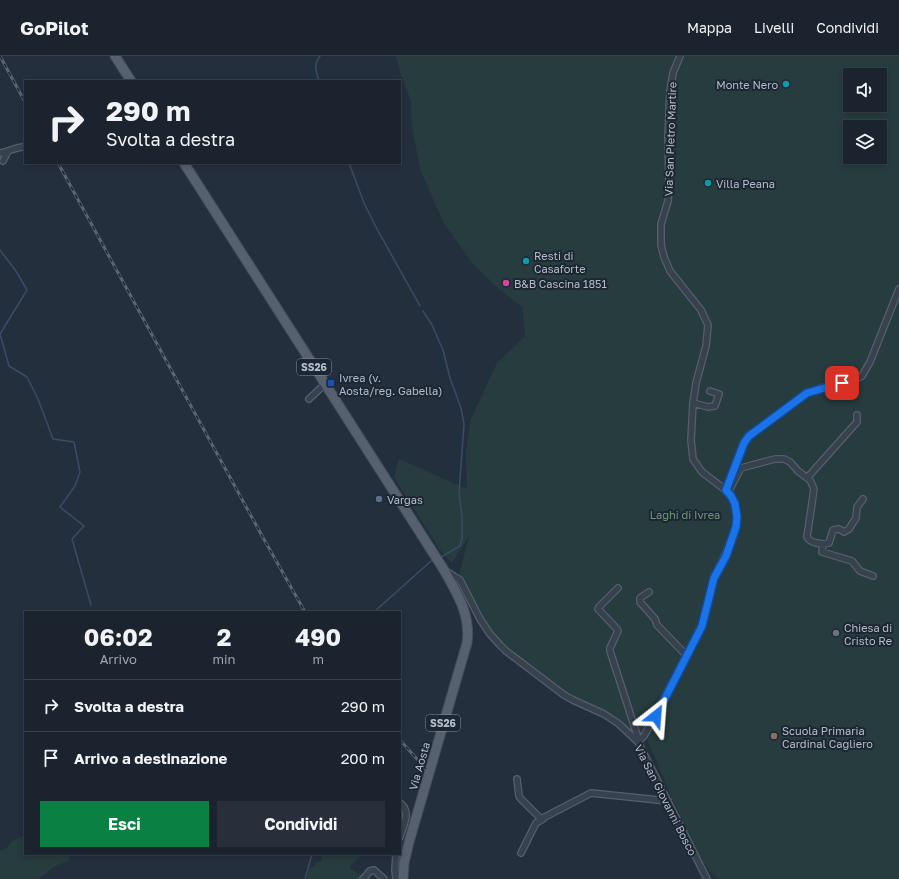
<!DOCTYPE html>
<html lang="it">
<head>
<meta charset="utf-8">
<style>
  :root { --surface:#1b232e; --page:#282f3a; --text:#f1f3f6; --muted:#a0a4aa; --line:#39404a; --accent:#0b8043 }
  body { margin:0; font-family:"Golos Text",sans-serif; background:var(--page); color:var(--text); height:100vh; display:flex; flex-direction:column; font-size:15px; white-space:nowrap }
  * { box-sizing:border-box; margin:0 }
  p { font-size:13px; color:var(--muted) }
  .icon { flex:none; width:22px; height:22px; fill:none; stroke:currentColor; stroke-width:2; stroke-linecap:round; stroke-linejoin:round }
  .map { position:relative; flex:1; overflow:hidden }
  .drawer { position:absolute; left:24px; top:555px; width:377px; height:244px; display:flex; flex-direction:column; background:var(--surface); border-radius:0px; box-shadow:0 2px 6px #0003,0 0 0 1px var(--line) }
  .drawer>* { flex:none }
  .top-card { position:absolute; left:24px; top:24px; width:377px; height:84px; border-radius:0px; box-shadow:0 2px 6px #0003,0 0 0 1px var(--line); background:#1b232e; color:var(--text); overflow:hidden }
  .buttons { position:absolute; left:843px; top:12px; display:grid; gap:8px }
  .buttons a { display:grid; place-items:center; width:44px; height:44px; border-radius:0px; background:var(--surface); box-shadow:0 2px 6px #0003,0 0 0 1px var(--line); font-size:20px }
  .pin { position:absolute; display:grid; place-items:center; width:34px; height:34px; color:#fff; margin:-17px; border-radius:8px; box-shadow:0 2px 6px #0006 }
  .me { position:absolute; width:44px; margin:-22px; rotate:28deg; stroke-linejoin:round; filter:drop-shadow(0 0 3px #0008) }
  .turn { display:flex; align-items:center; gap:14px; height:84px; padding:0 16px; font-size:18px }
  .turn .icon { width:52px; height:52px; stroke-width:2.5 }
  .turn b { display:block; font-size:28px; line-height:34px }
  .eta { display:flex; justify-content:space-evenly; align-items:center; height:68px; text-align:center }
  .eta b { font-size:24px; font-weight:700; line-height:28px }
  .button { display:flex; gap:8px; margin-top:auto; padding:8px 16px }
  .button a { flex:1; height:46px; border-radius:0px; background:var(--accent); color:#fff; font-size:16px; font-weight:700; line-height:46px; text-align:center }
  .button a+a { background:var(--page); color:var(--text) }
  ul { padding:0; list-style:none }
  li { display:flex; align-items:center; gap:12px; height:52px; padding:0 16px; border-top:1px solid var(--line) }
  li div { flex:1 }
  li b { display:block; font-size:15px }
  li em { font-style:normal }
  header { display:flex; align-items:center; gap:24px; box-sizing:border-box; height:56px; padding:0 20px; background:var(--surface); border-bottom:1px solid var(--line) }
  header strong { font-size:19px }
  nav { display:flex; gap:22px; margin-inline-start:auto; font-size:14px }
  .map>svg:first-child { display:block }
  .green { fill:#263c3f; fill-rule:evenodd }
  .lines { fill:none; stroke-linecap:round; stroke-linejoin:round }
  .stream { stroke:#394c67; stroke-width:1.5 }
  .minor-casing { stroke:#565f6c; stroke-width:8 }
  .primary-casing { stroke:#414a57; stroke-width:11 }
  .minor { stroke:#38414e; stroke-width:5.5 }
  .primary { stroke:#56606e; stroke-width:9 }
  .rail-casing { stroke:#5a6575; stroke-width:3 }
  .rail { stroke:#1d2633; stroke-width:1.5; stroke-dasharray:4.5; stroke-linecap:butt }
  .route-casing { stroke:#114b97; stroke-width:10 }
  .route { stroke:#1a73e8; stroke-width:7 }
  .culture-dot { fill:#0f9aa8; stroke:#1d2633; stroke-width:1.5 }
  .hotel-dot { fill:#d1479c; stroke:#1d2633; stroke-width:1.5 }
  .transit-dot { fill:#1a4fb4; stroke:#1d2633; stroke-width:1.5 }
  .service-dot { fill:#5c6f8a; stroke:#1d2633; stroke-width:1.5 }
  .worship-dot { fill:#6b7280; stroke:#1d2633; stroke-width:1.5 }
  .education-dot { fill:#8d6e63; stroke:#1d2633; stroke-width:1.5 }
  .labels { text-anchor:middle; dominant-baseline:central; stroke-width:4; stroke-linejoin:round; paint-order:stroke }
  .shield { fill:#1d2633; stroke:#878f9c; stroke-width:1 }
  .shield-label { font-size:10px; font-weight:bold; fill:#b4bcc9 }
  .poi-label { font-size:11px; fill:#b4bcc9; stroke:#1d2633; text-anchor:start }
  .street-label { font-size:11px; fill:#b4bcc9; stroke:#1d2633 }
  .park-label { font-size:11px; fill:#6b9a76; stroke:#1d2633 }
</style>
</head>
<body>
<header>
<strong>GoPilot</strong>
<nav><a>Mappa</a><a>Livelli</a><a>Condividi</a></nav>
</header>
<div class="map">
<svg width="899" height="823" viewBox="0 0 899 823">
  <rect width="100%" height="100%" fill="#242f3e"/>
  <path class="green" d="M 396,0 L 899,0 L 899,823 L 718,823 L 708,813 L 694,793 L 646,681 L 624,675 L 524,611 L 501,594 L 474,554 L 459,519 L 469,480 L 452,507 L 440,494 L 394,421 L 399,403 L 467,433 L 466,397 L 470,365 L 497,307 L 525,280 L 522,251 L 500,234 L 474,209 L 444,168 L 420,113 L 412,70 L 411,45 L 400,16 ZM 850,19 L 880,19 L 880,49 L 850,49 ZM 850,71 L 880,71 L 880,101 L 850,101 Z
    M 25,779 L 25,798 L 71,798 L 69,805 L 57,809 L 38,823 L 0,823 L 0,795 L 7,792 L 11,786 Z
    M 322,798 L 363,798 L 350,810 L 351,813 L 360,818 L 361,823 L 306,823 L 308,814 L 314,810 L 317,806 L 322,805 Z"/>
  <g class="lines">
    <path class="stream" d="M 319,25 C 316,15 313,9 320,0
      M 349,107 L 364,147 L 377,173 L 420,250
      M 0,194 L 16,215 L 27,234 L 0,278 L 9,310 L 27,321 L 38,343 L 53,383 L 74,386 L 80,416 L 75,430 L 60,451 L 84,470 L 72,483 L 91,549
      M 423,255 L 432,269 L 443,294 L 450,322 L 461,352 L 464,368 L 459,437 L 462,461 L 462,483 L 460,490 L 441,501
      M 92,556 L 93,556
      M 374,556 L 431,505
      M 305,823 L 312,798"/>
    <g class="minor-casing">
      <path id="minor" d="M 0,97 C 10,96 16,90 25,91
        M 3,105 L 7,97
        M 309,343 L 325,328
        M 693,347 L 708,351 L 715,350 L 719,338 L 710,335
        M 807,422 L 857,366 L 857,359
        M 730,433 L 741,412 L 775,403 L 784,403 L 790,406 L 798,415 L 810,424 L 814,433 L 807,481 C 810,487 822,489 829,487 L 833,474 L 839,473 L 844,476 L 849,473 L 856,462 L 857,451 L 863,443
        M 726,434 L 744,387 L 749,380 L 807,337 L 821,332 L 853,324 L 862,320 L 870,306 L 899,233
        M 823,488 L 822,496 L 852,505 L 860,515 L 873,520
        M 446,515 L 460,524 L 480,563 L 490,578 L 500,589 L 506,595 L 564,639 L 573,644 L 604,658 L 619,668 L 638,686 L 707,823
        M 618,532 L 599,551 L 598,553 L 617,573 L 618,575 L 610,592 L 610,595 L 639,685
        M 649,536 L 640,542 L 640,546 L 655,563 L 657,569 L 687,600
        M 638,686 L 644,680 L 702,570 L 714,522 L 731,486 L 736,471 L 737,461 L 735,448 L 731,440 L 723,432 L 702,416 L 693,403 L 691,384 L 693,347 L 696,327 L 706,290 L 708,269 L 701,254 L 670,215 L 664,201 L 661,189 L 661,168 L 668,145 L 669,133 L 668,81 L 670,35 L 673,17 L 680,0
        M 517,723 L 519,740 L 521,743 L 541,763 L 591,737 L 668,745
        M 400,747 C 412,756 403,769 400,781
        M 521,797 L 536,767 L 543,763
        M 363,823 L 370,815 L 374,814 L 384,823
        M 396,823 L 395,814 L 396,798"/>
    </g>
    <g class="primary-casing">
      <path id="primary" d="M 115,0 L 131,25
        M 184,107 L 444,514 C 457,537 471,559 467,587 L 409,786 L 404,807 L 403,823"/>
    </g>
    <use href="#minor" class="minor"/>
    <use href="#primary" class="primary"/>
    <g class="rail-casing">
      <path id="rail" d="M 0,0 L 25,46
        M 58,107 L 261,478 L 305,556
        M 400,684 L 426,713"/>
    </g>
    <use href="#rail" class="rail"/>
  </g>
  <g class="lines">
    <g class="route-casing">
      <path id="route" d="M 656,660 L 702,570 L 714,522 L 726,500 L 736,471 L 737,461 L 735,448 L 731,440 L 726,434 L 744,387 L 749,380 L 807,337 L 842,327"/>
    </g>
    <use href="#route" class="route"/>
  </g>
  <g class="culture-dot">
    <circle cx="786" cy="28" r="4"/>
    <circle cx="708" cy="127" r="4"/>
    <circle cx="526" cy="205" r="4"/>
  </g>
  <circle class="hotel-dot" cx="506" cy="227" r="4"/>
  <rect class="transit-dot" x="327" y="323" width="8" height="8" rx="2"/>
  <circle class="service-dot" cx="379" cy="443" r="4"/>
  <circle class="worship-dot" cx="836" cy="577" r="4"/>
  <circle class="education-dot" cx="774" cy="680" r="4"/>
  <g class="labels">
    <g class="shield">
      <rect x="297" y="303" width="34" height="16" rx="3"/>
      <rect x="426" y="659" width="34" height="16" rx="3"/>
    </g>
    <g class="shield-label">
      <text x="314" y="311">SS26</text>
      <text x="443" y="667">SS26</text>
    </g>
    <g class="poi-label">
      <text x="778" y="28" text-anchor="end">Monte Nero</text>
      <text x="716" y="127">Villa Peana</text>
      <text x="534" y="199">Resti di<tspan x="534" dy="13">Casaforte</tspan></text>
      <text x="514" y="227">B&amp;B Cascina 1851</text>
      <text x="339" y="321">Ivrea (v.<tspan x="339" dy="13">Aosta/reg. Gabella)</tspan></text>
      <text x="387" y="443">Vargas</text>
      <text x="844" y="571">Chiesa di<tspan x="844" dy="13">Cristo Re</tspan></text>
      <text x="782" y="674">Scuola Primaria<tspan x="782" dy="13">Cardinal Cagliero</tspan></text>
    </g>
    <g class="street-label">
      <text transform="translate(670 83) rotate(-88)">Via San Pietro Martire</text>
      <text transform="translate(419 710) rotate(-74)">Via Aosta</text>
      <text transform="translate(666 744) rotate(63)">Via San Giovanni Bosco</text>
    </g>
    <g class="park-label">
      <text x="685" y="458">Laghi di Ivrea</text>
    </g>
  </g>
</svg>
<div class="buttons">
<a><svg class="icon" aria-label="sound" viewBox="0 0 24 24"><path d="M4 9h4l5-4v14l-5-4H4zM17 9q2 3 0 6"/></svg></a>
<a><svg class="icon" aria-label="layers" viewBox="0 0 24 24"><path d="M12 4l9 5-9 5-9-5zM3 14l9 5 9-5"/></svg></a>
</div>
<div class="pin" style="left:842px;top:327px;background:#d93025"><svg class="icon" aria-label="arrive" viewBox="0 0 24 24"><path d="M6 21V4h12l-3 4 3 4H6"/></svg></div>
<svg class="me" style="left:656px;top:660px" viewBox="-20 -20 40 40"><path d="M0-17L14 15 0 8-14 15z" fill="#1a73e8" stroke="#fff" stroke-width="4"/></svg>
<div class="top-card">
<div class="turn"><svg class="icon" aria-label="right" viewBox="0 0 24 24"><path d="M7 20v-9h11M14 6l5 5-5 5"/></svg><div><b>290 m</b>Svolta a destra</div></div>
</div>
<section class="drawer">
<div class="eta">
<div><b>06:02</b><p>Arrivo</p></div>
<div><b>2</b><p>min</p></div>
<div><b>490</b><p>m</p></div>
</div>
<ul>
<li><svg class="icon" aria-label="right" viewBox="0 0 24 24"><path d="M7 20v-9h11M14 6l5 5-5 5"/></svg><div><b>Svolta a destra</b></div><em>290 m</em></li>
<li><svg class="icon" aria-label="arrive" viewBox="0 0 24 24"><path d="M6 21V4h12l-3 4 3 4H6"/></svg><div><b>Arrivo a destinazione</b></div><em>200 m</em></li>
</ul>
<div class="button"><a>Esci</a><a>Condividi</a></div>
</section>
</div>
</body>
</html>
